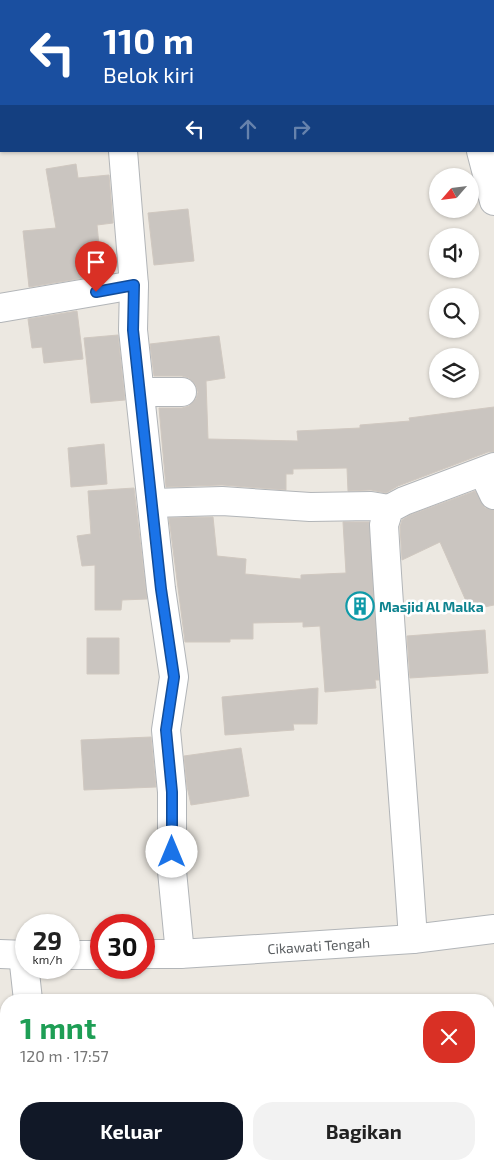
<!DOCTYPE html>
<html lang="id">
<head>
<meta charset="utf-8">
<style>
  :root { --surface:#fff; --page:#f2f2f2; --text:#222; --muted:#767676; --accent:#111827 }
  body { margin:0; font-family:"Exo 2",sans-serif; background:var(--page); color:var(--text); height:100vh; display:flex; flex-direction:column; font-size:19px; white-space:nowrap }
  * { box-sizing:border-box; margin:0 }
  p { font-size:16px; color:var(--muted) }
  .icon { flex:none; width:28px; height:28px; fill:none; stroke:currentColor; stroke-width:2; stroke-linecap:round; stroke-linejoin:round }
  .map { position:relative; flex:1; overflow:hidden }
  .details { position:absolute; left:0px; top:994px; width:495px; height:176px; display:flex; flex-direction:column; background:var(--surface); border-radius:20px 20px 0 0; box-shadow:0 1px 4px #0004 }
  .details>* { flex:none }
  .hud { position:absolute; left:0px; top:0px; width:495px; height:152px; box-shadow:0 1px 4px #0004; background:#1a4fa0; color:#fff; overflow:hidden }
  .needle { width:32px; rotate:242deg }
  .fabs { position:absolute; left:429px; top:168px; display:grid; gap:10px }
  .fabs a { display:grid; place-items:center; width:50px; height:50px; border-radius:50%; background:var(--surface); box-shadow:0 1px 4px #0004; font-size:25px }
  .speed { position:absolute; left:15px; top:914px; display:flex; gap:10px; font-size:25px; font-weight:700; text-align:center }
  .speed>* { display:grid; place-content:center; width:65px; height:65px; border-radius:50%; background:var(--surface); box-shadow:0 1px 4px #0004; line-height:1 }
  .speed small { font-size:12px; font-weight:400 }
  .speed .limit { border:8px solid #d22; background:#fff; color:#111 }
  .pin { position:absolute; display:grid; place-items:center; width:42px; height:42px; color:#fff; margin:-51px -21px; border-radius:50% 50% 50% 0; rotate:-45deg; box-shadow:0 0 5px #0007 }
  .pin .icon { rotate:45deg }
  .me { position:absolute; width:55px; margin:-28px; rotate:0deg; stroke-linejoin:round; filter:drop-shadow(0 0 4px #0008) }
  .turn { display:flex; align-items:center; gap:18px; height:105px; padding:0 20px; font-size:22px }
  .turn .icon { width:65px; height:65px; stroke-width:2.5 }
  .turn b { display:block; font-size:35px; line-height:42px }
  .lanes { display:flex; align-items:center; height:48px; padding:0 20px; background:#0003; justify-content:center; gap:25px; direction:ltr }
  .lanes .off { opacity:.35 }
  .round { display:grid; place-items:center; flex:none; width:52px; height:52px; border-radius:20px; background:var(--page) }
  .summary { display:flex; align-items:center; justify-content:space-between; height:85px; padding:0 20px }
  h1 { font-size:30px; font-weight:700; line-height:38px; color:#1e9e55 }
  .cta { display:flex; gap:10px; margin-top:auto; padding:10px 20px }
  .cta a { flex:1; height:58px; border-radius:20px; background:var(--accent); color:#fff; font-size:20px; font-weight:700; line-height:58px; text-align:center }
  .cta a+a { background:var(--page); color:var(--text) }
  .map>svg:first-child { display:block }
  .building { fill:#cac5c0; stroke:#d0c8c0 }
  .lines { fill:none; stroke-linecap:round; stroke-linejoin:round }
  .minor-casing { stroke:#b2b5b8; stroke-width:30 }
  .minor { stroke:#fff; stroke-width:28 }
  .route-casing { stroke:#114b97; stroke-width:12 }
  .route { stroke:#1a73e8; stroke-width:9 }
  .labels { text-anchor:middle; dominant-baseline:central; stroke-width:5; stroke-linejoin:round; paint-order:stroke }
  .culture-label { font-size:14px; font-weight:bold; fill:#0d838f; stroke:#fff; text-anchor:start }
  .street-label { font-size:14px; fill:#5a5e61; stroke:#fff }
</style>
</head>
<body>
<div class="map">
<svg width="494" height="1169" viewBox="0 0 494 1169">
  <rect width="100%" height="100%" fill="#ece8e1"/>
  <path class="building" d="M 76,164 L 78,178 L 109,175 L 113,223 L 97,225 L 102,275 L 29,287 L 23,231 L 56,228 L 46,169 Z
    M 188,209 L 194,261 L 154,265 L 148,213 Z
    M 77,311 L 83,359 L 44,363 L 42,347 L 32,348 L 28,319 Z
    M 118,335 L 125,400 L 91,403 L 84,338 Z
    M 219,336 L 225,378 L 206,381 L 208,439 L 298,441 L 297,431 L 360,428 L 360,425 L 410,421 L 409,418 L 494,407 L 494,452 L 488,452 L 398,486 L 386,493 L 371,490 L 348,491 L 347,468 L 293,469 L 293,474 L 286,474 L 286,490 L 222,485 L 166,487 L 159,408 L 182,408 L 189,406 L 196,399 L 198,392 L 195,384 L 189,378 L 182,376 L 154,376 L 150,344 Z
    M 104,444 L 107,484 L 71,487 L 68,448 Z
    M 134,488 L 147,599 L 122,600 L 121,610 L 95,610 L 95,565 L 82,566 L 77,536 L 91,534 L 88,491 Z
    M 475,491 L 485,508 L 494,510 L 494,605 L 470,610 L 440,542 L 402,560 L 400,527 L 402,520 L 410,515 Z
    M 213,517 L 217,556 L 246,559 L 245,574 L 301,579 L 301,575 L 346,573 L 343,522 L 369,522 L 379,680 L 375,680 L 376,688 L 325,692 L 320,626 L 303,627 L 303,622 L 253,623 L 253,639 L 230,639 L 230,642 L 185,642 L 169,518 Z
    M 485,630 L 488,673 L 410,678 L 407,636 Z
    M 87,638 L 119,638 L 119,674 L 87,674 Z
    M 318,688 L 317,724 L 293,724 L 294,730 L 225,735 L 222,697 Z
    M 151,737 L 156,787 L 84,790 L 81,740 Z
    M 241,748 L 249,796 L 191,805 L 187,786 L 184,756 Z"/>
  <g class="lines">
    <g class="minor-casing">
      <g id="minor">
        <path d="M 107,0 L 107,1"/>
        <path d="M 327,0 L 331,1"/>
        <path d="M 484,1 L 484,0"/>
        <path d="M 123,151 L 134,285 L 133,330 L 161,589 L 174,677 L 166,730 L 172,792 L 172,871 L 180,954"/>
        <path d="M 481,151 L 494,201"/>
        <path d="M 0,308 L 134,285"/>
        <path d="M 141,392 L 182,392"/>
        <path d="M 483,472 L 494,495"/>
        <path d="M 152,503 L 222,501 L 310,507 L 371,506 L 389,509"/>
        <path d="M 413,939 C 404,801 392,663 384,525 L 389,509 L 404,501 L 494,467"/>
        <path d="M 0,954 L 26,955"/>
        <path id="s1" d="M 144,954 L 180,954 L 413,939 L 494,929"/>
        <path d="M 23,955 L 28,1000"/>
        <path d="M 69,955 L 101,955"/>
        <path d="M 47,1164 L 48,1169"/>
      </g>
    </g>
    <use href="#minor" class="minor"/>
  </g>
  <g class="lines">
    <g class="route-casing">
      <path id="route" d="M 96,292 L 134,285 L 133,330 L 161,589 L 174,677 L 166,730 L 172,792 L 172,852"/>
    </g>
    <use href="#route" class="route"/>
  </g>
  <defs>
    <g id="building-ring" transform="scale(1.4375)"><circle r="9.5" fill="#fff" stroke="#0f9aa8" stroke-width="1.5"/><path d="M-4-6H4V6H1V3H-1V6H-4ZM-2.5-4.3h1.7v1.8h-1.7ZM.8-4.3h1.7v1.8H.8ZM-2.5-1h1.7V.8h-1.7ZM.8-1h1.7V.8H.8Z" fill="#0f9aa8"/></g>
  </defs>
  <g fill-rule="evenodd">
    <use href="#building-ring" x="360" y="606"/>
  </g>
  <g class="labels">
    <g class="culture-label">
      <text x="379" y="606">Masjid Al Malka</text>
    </g>
    <g class="street-label">
      <text stroke="none"><textPath href="#s1" startOffset="175">Cikawati Tengah</textPath></text>
    </g>
  </g>
</svg>
<div class="fabs">
<a><svg class="needle" viewBox="-14 -14 28 28"><path d="M0-13l5 13h-10z" fill="#e53935"/><path d="M0 13l5-13h-10z" fill="#767676"/></svg></a>
<a><svg class="icon" aria-label="sound" viewBox="0 0 24 24"><path d="M4 9h4l5-4v14l-5-4H4zM17 9q2 3 0 6"/></svg></a>
<a><svg class="icon" aria-label="search" viewBox="0 0 24 24"><circle cx="10" cy="10" r="6"/><path d="M15 15l6 6"/></svg></a>
<a><svg class="icon" aria-label="layers" viewBox="0 0 24 24"><path d="M12 4l9 5-9 5-9-5zM3 14l9 5 9-5"/></svg></a>
</div>
<div class="speed"><div>29<small>km/h</small></div><div class="limit">30</div></div>
<div class="pin" style="left:96px;top:292px;background:#d93025"><svg class="icon" aria-label="arrive" viewBox="0 0 24 24"><path d="M6 21V4h12l-3 4 3 4H6"/></svg></div>
<svg class="me" style="left:172px;top:852px" viewBox="-20 -20 40 40"><circle r="19" fill="#fff"/><path d="M0-13L10 11 0 6-10 11z" fill="#1a73e8"/></svg>
<div class="hud">
<div class="turn"><svg class="icon" aria-label="left" viewBox="0 0 24 24"><path d="M17 20v-9H6M10 6l-5 5 5 5"/></svg><div><b>110 m</b>Belok kiri</div></div>
<div class="lanes"><svg class="icon" aria-label="left" viewBox="0 0 24 24"><path d="M17 20v-9H6M10 6l-5 5 5 5"/></svg><svg class="icon off" aria-label="ahead" viewBox="0 0 24 24"><path d="M12 20V5M6 11l6-6 6 6"/></svg><svg class="icon off" aria-label="right" viewBox="0 0 24 24"><path d="M7 20v-9h11M14 6l5 5-5 5"/></svg></div>
</div>
<section class="details">
<div class="summary"><div><h1>1 mnt</h1><p>120 m · 17:57</p></div><a class="round" style="background:#d93025;color:#fff"><svg class="icon" aria-label="close" viewBox="0 0 24 24"><path d="M6 6l12 12M18 6L6 18"/></svg></a></div>
<div class="cta"><a>Keluar</a><a>Bagikan</a></div>
</section>
</div>
</body>
</html>
